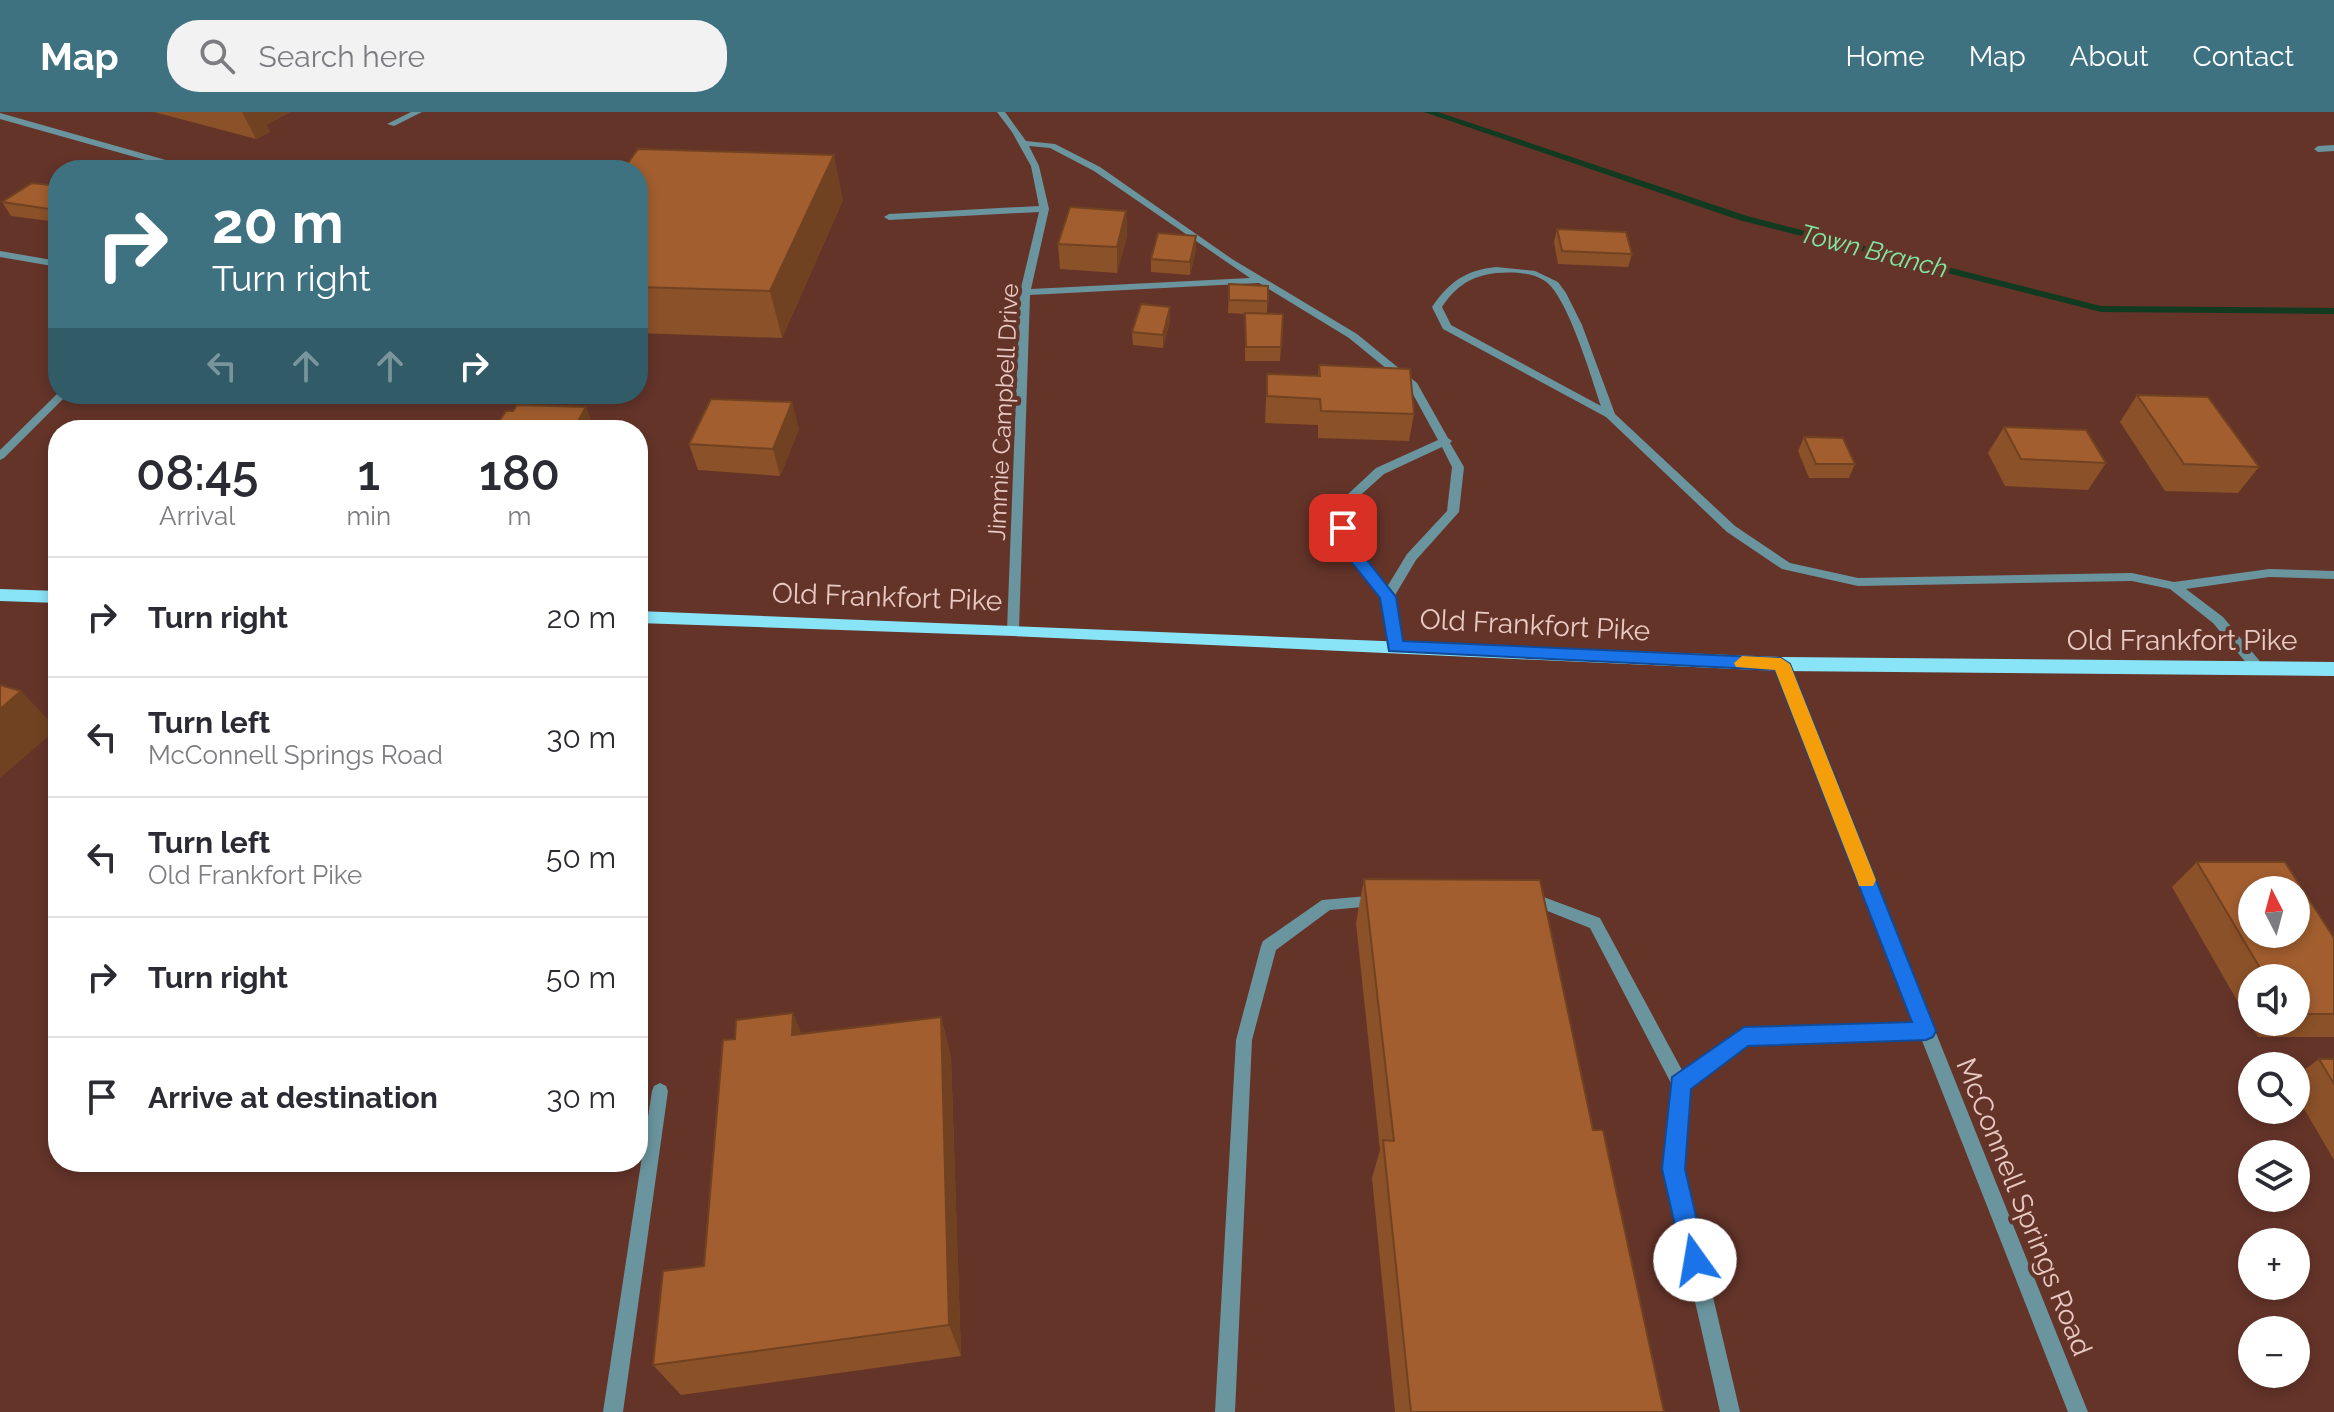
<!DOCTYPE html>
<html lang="en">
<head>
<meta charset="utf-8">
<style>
  :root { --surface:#fff; --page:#f2f2f3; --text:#2b2b33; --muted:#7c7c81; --line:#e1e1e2; --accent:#3e7281 }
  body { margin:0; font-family:Raleway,sans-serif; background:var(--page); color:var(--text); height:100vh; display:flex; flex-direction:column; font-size:30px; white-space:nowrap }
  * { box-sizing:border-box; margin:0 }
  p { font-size:26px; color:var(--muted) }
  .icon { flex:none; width:44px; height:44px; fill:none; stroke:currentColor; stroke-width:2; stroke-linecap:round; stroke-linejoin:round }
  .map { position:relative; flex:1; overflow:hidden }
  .side { position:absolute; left:48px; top:308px; width:600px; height:752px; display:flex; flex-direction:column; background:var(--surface); border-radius:32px; box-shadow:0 4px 12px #0003 }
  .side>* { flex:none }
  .guide { position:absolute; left:48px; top:48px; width:600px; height:244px; border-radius:32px; box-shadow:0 4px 12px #0003; background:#3e7281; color:#fff; overflow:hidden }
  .needle { width:52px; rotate:354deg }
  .tools { position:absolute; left:2238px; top:764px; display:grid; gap:16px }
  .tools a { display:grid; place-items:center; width:72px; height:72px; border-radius:50%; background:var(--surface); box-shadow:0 4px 12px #0003; font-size:40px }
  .pin { position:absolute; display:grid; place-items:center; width:68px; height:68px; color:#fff; margin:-34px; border-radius:16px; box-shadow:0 4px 12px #0006 }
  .me { position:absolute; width:88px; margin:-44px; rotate:347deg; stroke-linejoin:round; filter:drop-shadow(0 0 6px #0008) }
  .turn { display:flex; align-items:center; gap:28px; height:168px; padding:0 32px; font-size:36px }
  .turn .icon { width:104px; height:104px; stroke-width:2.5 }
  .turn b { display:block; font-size:56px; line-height:68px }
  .lanes { display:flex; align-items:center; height:76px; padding:0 32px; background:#0003; justify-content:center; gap:40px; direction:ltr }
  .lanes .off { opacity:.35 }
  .eta { display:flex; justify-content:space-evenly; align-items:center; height:136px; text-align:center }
  .eta b { font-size:48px; font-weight:600; line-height:56px }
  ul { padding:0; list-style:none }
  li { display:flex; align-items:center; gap:24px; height:120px; padding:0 32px; border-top:2px solid var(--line) }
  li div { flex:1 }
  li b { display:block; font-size:30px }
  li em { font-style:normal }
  header { display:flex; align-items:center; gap:48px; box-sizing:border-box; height:112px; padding:0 40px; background:var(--accent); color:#fff }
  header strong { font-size:38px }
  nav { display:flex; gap:44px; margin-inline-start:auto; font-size:28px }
  .search { width:560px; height:72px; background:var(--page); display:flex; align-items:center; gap:20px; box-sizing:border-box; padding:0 28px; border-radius:32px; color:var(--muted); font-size:30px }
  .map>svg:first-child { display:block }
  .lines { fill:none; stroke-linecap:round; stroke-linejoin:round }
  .stream { fill:#113a21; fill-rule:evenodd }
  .minor { fill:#6a949e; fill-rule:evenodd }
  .major { fill:#89e4f8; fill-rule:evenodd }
  .wall { fill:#8b5128; fill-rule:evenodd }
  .shaded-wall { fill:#714221 }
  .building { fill:#a25e2f; stroke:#714221; stroke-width:2; fill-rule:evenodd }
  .route { fill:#1a73e8; stroke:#114b97; stroke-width:2 }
  .slow { fill:#f59e0b }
  .labels { text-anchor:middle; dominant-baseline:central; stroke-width:8; stroke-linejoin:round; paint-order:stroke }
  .far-street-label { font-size:24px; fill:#e9cac3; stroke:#643429 }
  .far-water-label { font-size:26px; font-style:italic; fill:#7ee6a1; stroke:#643429 }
  .street-label { font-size:28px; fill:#e9cac3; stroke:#643429 }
</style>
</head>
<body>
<header>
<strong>Map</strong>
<div class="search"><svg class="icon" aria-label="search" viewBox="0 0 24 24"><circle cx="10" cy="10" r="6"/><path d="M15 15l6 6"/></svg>Search here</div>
<nav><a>Home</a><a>Map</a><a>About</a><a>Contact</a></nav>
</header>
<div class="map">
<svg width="2334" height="1300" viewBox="0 0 2334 1300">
  <rect width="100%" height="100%" fill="#643429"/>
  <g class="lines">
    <path class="stream" d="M 1424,0 L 1438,0 L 1747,104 L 2101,194 L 2334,196 L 2334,202 L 2101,200 L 1739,108 Z"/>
    <path class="minor" d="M 411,0 L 422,0 L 394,14 L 387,12 Z
      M 997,0 L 1005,0 L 1026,29 L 1055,32 L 1100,55 L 1232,147 L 1357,222 L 1417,271 L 1448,326 L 1452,329 L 1450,331 L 1464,355 L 1459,400 L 1416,448 L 1394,485 L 1402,535 L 1400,538 L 1390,538 L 1388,535 L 1382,486 L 1341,434 L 1332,397 L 1376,356 L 1438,328 L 1409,275 L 1349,226 L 1259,171 L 1030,183 L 1019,518 L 1018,521 L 1008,521 L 1007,518 L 1020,180 L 1039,100 L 889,108 L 884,105 L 889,102 L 1039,94 L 1031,54 L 1012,20 ZM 1029,34 L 1050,36 L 1094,59 L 1250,166 L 1031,177 L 1049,97 L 1039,54 ZM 1442,335 L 1452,355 L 1447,399 L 1407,442 L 1387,475 L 1353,433 L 1344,398 L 1384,362 Z
      M 0,1 L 194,56 L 195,58 L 181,58 L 0,7 Z
      M 2334,33 L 2334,39 L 2318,40 L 2314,37 L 2318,34 Z
      M 0,139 L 58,149 L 58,155 L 0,145 Z
      M 1496,155 L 1535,159 L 1558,170 L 1566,181 L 1582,213 L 1615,302 L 1735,414 L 1790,451 L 1858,466 L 2132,461 L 2174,470 L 2269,457 L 2334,459 L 2334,467 L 2269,465 L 2186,477 L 2223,505 L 2263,553 L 2265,556 L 2263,559 L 2253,559 L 2213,511 L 2170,477 L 2132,469 L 1858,474 L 1782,457 L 1727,420 L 1606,305 L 1443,217 L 1432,195 C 1449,170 1466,158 1496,155 ZM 1496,161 C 1512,160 1531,160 1545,169 C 1567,183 1592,267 1601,294 L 1451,213 L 1442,195 C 1456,174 1471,164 1496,161 Z
      M 58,165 L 58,175 L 54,174 L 53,168 Z
      M 58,281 L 68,282 L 4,346 L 0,348 L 0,338 Z
      M 1781,547 L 1788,552 L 2088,1300 L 2068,1300 L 1921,926 L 1747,932 L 1688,976 L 1683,1057 L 1740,1300 L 1720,1300 L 1665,1057 L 1672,973 L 1590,816 L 1525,790 L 1522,786 L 1525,782 L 1530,780 L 1600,806 L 1683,960 L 1744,918 L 1916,912 L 1774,552 Z
      M 1379,783 L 1384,785 L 1387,789 L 1384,793 L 1330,798 L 1276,838 L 1252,928 L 1235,1300 L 1215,1300 L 1236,928 L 1261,834 L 1263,829 L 1322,788 Z
      M 660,971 L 666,974 L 668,979 L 623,1300 L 603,1300 L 652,979 L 654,974 Z"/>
    <path class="major" d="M 0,477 L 58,479 L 58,491 L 0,489 Z
      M 638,499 L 1781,545 L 2334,550 L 2334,564 L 1781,559 L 1013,524 L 638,511 Z"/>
  </g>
  <path class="wall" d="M 154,0 L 290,0 L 266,13 L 270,20 L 256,27 Z
    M 638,58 L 843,88 L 782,226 L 638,221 Z
    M 58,74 L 58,110 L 11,104 L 2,90 Z
    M 1126,99 L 1127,124 L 1117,161 L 1060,157 L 1058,132 Z
    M 1557,117 L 1632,142 L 1628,155 L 1558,152 L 1554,130 Z
    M 1196,124 L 1196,137 L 1190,163 L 1151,160 L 1151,147 Z
    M 1229,172 L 1268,174 L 1267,202 L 1283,202 L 1280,249 L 1245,249 L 1245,202 L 1228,201 Z
    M 1170,209 L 1163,236 L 1133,233 L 1132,220 Z
    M 1319,253 L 1414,302 L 1409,329 L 1318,326 L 1318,313 L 1265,311 L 1267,262 L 1318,264 Z
    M 2137,283 L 2259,355 L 2238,381 L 2165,379 L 2120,310 Z
    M 2004,315 L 2106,351 L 2088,378 L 2005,374 L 1988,341 Z
    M 799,317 L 780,364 L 698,358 L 689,332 Z
    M 1804,325 L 1855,352 L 1849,366 L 1809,366 L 1798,339 Z
    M 2197,750 L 2334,826 L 2334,925 L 2258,925 L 2172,775 ZM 2252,866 L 2296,866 L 2296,910 L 2252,910 Z
    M 1364,767 L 1593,1018 L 1664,1300 L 1395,1300 L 1372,1066 L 1380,1038 L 1356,811 Z
    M 793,901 L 801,922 L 941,905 L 951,946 L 961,1244 L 681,1283 L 653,1253 L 704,1154 L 735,927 Z
    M 2319,947 L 2334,947 L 2334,1048 L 2296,983 L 2296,964 Z"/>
  <path class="shaded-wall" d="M 242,0 L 290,0 L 266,13 L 270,20 L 256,27 Z
    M 834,43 L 843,88 L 782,226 L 770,179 Z
    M 1126,99 L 1127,124 L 1117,161 L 1117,135 Z
    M 1196,124 L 1196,137 L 1190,163 L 1190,150 Z
    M 1170,195 L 1170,209 L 1163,236 L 1163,223 Z
    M 792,290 L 799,317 L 780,364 L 773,337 Z
    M 586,295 L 595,318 L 573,318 Z
    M 21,579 L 57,617 L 0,666 L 0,597 Z
    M 793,901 L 810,942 L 792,923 Z
    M 941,905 L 951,946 L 961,1244 L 949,1213 Z"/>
  <path class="building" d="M 638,37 L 834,43 L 770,179 L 638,175 L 638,58 L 623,58 Z
    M 32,71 L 58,74 L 58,96 L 56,98 L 2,90 Z
    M 1070,95 L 1126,99 L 1117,135 L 1058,132 Z
    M 1557,117 L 1626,120 L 1632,142 L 1562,139 Z
    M 1158,121 L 1196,124 L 1190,150 L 1151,147 Z
    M 1229,172 L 1268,174 L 1268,189 L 1229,188 Z
    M 1141,192 L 1170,195 L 1163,223 L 1132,220 Z
    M 1245,201 L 1283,202 L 1281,235 L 1246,235 Z
    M 1319,253 L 1410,257 L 1414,302 L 1321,299 L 1320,287 L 1267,284 L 1267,262 L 1320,264 Z
    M 2137,283 L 2208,285 L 2259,355 L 2184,352 Z
    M 711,287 L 792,290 L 773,337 L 689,332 Z
    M 517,293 L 586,295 L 573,318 L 494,317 L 506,299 L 513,299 Z
    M 2004,315 L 2086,318 L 2106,351 L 2021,347 Z
    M 1804,325 L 1843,326 L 1855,352 L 1816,352 Z
    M 0,573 L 21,579 L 0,597 Z
    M 2197,750 L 2285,750 L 2334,826 L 2334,902 L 2296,902 L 2296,866 L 2266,866 ZM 2252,778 L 2296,778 L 2296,822 L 2252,822 Z
    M 1364,767 L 1540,768 L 1593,1018 L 1603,1018 L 1664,1300 L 1411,1300 L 1383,1028 L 1394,1029 Z
    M 793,901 L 792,923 L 941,905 L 949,1213 L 653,1253 L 663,1159 L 704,1154 L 723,928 L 735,927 L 736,908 Z
    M 2319,947 L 2334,947 L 2334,972 Z"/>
  <path class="route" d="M 1343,410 L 1348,412 L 1355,433 L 1396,485 L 1403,529 L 1781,546 L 1790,552 L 1936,919 L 1933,925 L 1926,928 L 1748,934 L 1691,977 L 1685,1057 L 1706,1148 L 1703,1156 L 1695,1160 L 1686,1156 L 1683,1148 L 1662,1057 L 1672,965 L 1744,915 L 1912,910 L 1775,558 L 1389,539 L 1380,486 L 1342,438 L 1335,416 Z"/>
  <path class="slow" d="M 1742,544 L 1781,546 L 1790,552 L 1876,768 L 1873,774 L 1859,774 L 1857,768 L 1775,558 L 1736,555 L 1734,551 Z"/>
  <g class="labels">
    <g class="far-street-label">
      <text transform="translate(1003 300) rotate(-87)">Jimmie Campbell Drive</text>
    </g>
    <g class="far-water-label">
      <text transform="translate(1874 139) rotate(14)">Town Branch</text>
    </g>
    <g class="street-label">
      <text transform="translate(887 485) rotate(2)">Old Frankfort Pike</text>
      <text transform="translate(1535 513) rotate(3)">Old Frankfort Pike</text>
      <text x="2182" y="528">Old Frankfort Pike</text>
      <text transform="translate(2024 1095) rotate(68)">McConnell Springs Road</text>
    </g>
  </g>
</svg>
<div class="tools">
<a><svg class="needle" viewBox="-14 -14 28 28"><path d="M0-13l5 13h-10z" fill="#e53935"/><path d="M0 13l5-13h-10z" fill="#7c7c81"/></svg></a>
<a><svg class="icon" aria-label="sound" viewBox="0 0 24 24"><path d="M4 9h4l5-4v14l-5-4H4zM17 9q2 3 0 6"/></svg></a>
<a><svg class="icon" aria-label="search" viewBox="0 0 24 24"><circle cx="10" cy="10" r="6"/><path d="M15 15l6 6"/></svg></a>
<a><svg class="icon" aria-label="layers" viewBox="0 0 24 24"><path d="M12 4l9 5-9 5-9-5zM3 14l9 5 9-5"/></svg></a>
<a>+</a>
<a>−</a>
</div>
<div class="pin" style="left:1343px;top:416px;background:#d93025"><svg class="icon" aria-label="arrive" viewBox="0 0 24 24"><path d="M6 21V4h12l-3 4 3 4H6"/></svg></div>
<svg class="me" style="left:1695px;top:1148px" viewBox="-20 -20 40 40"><circle r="19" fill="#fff"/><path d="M0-13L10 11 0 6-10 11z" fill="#1a73e8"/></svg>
<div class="guide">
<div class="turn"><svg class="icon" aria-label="right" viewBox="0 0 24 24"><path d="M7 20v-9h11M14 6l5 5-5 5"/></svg><div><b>20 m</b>Turn right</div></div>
<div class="lanes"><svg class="icon off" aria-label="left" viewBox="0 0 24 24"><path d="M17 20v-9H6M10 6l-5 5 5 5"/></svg><svg class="icon off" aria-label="ahead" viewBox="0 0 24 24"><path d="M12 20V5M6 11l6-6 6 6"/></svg><svg class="icon off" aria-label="ahead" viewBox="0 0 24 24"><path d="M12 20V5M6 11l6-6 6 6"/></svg><svg class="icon" aria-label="right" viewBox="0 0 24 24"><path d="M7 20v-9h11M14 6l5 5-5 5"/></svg></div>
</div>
<section class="side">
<div class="eta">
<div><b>08:45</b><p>Arrival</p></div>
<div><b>1</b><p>min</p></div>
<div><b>180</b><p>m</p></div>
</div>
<ul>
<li><svg class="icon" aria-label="right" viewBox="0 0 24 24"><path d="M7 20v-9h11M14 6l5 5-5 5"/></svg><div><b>Turn right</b></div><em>20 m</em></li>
<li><svg class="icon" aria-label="left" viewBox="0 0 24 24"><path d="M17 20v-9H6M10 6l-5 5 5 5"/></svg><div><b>Turn left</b><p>McConnell Springs Road</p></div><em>30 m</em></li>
<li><svg class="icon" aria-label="left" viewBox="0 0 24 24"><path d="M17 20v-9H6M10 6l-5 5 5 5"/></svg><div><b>Turn left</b><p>Old Frankfort Pike</p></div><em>50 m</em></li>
<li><svg class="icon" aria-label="right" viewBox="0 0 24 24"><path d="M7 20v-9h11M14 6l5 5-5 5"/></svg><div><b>Turn right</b></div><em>50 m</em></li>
<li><svg class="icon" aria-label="arrive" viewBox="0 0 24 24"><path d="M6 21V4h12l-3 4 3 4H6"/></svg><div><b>Arrive at destination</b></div><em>30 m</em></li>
</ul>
</section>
</div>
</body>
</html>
